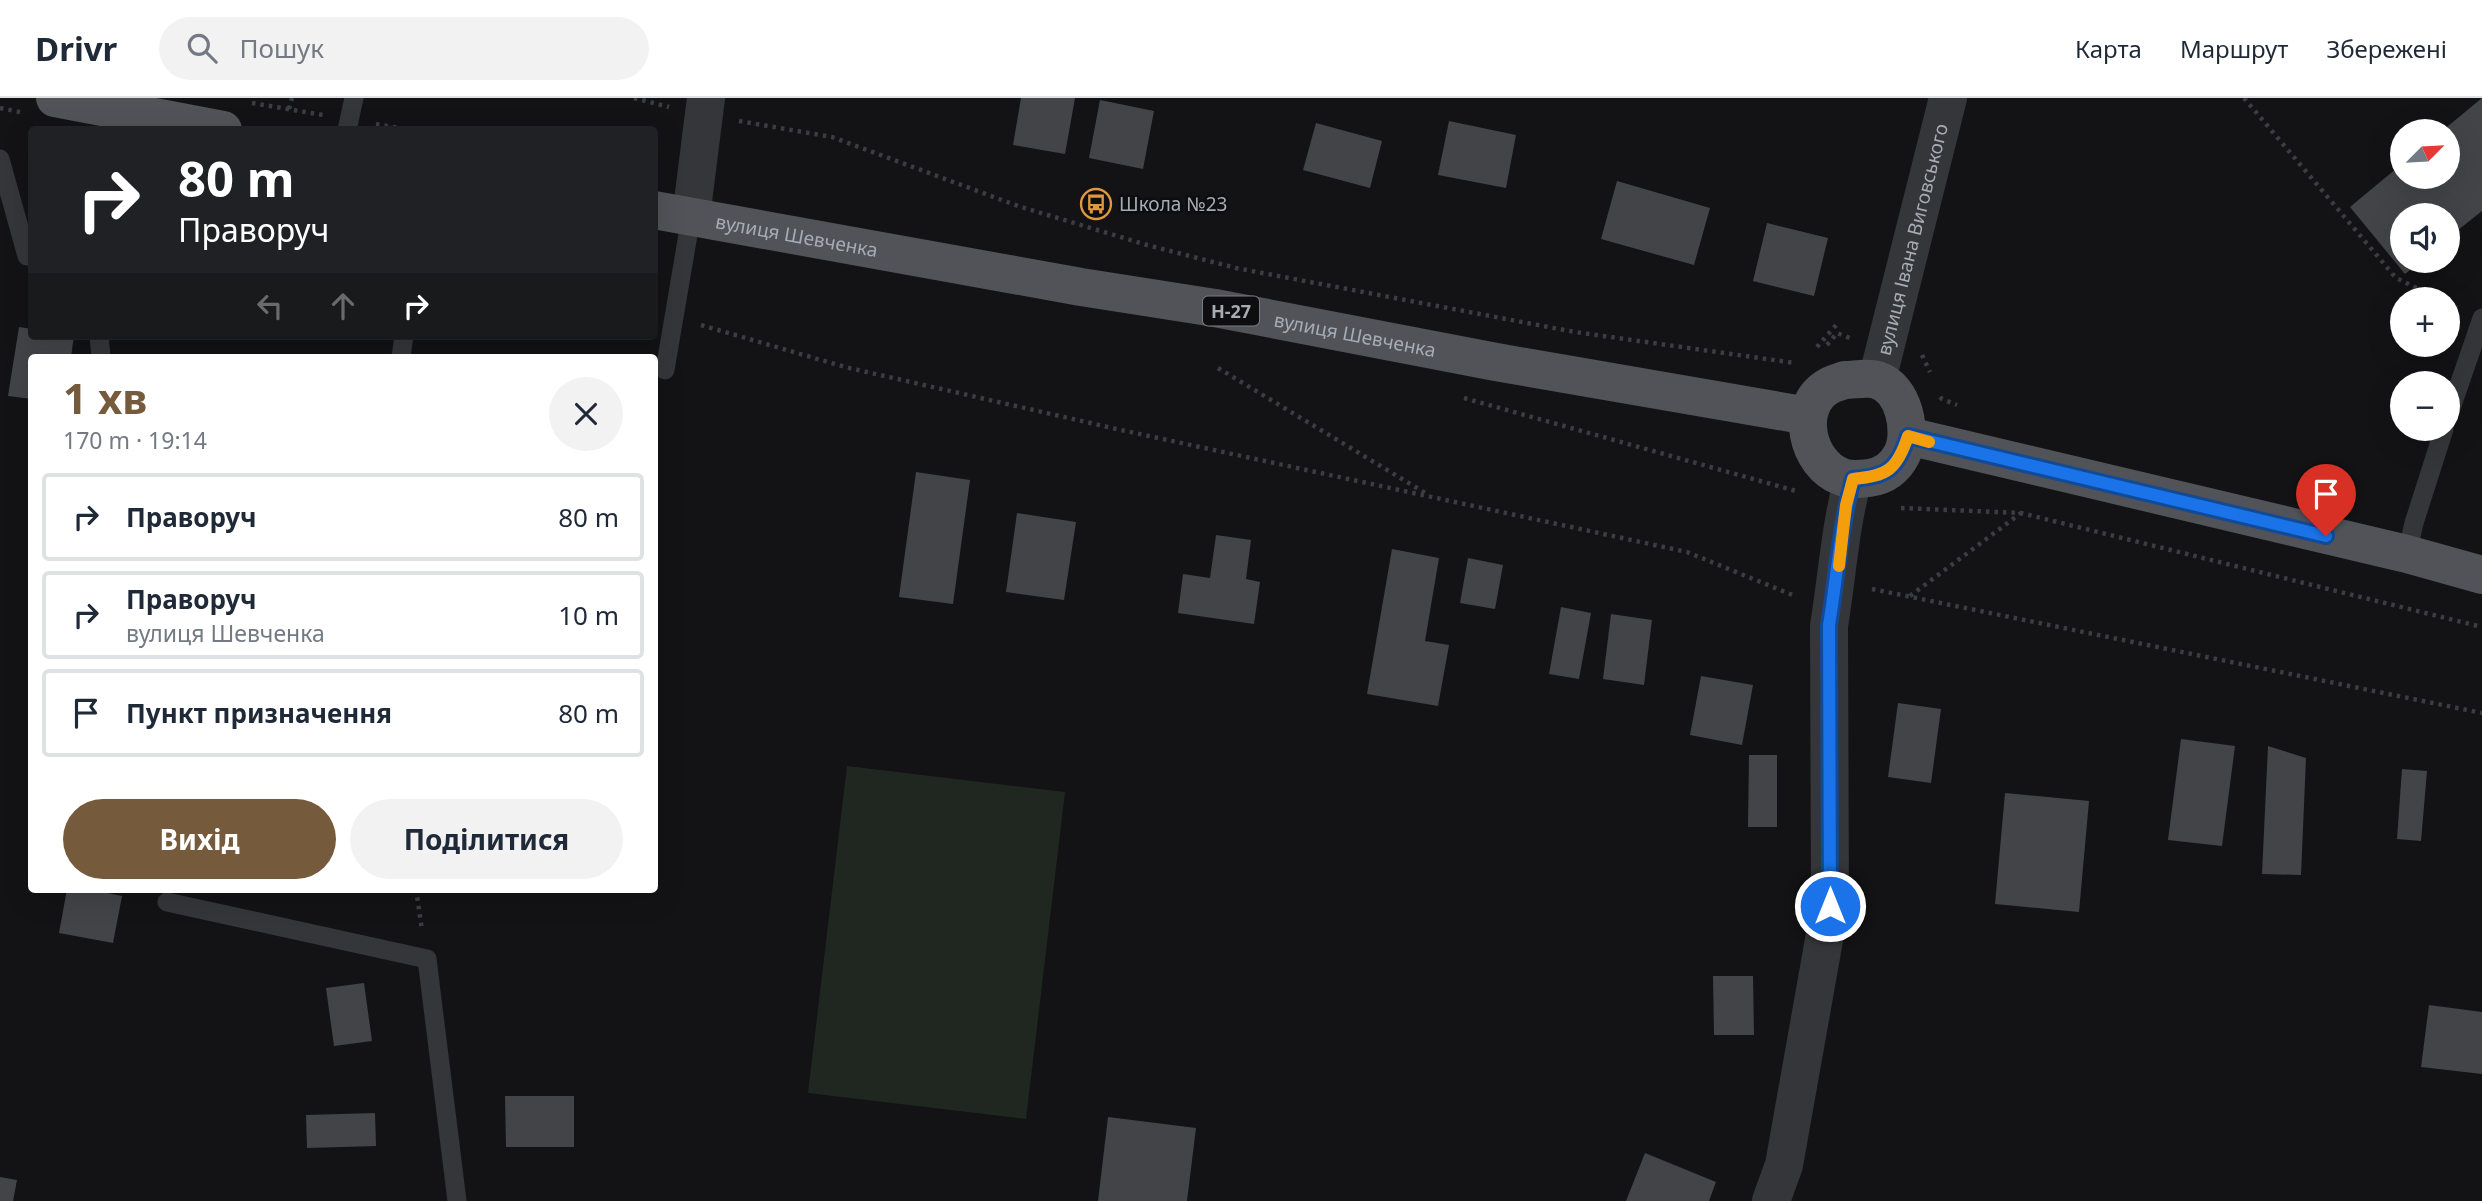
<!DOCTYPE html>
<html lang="uk">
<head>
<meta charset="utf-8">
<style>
  :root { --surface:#fff; --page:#f2f2f3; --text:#1f2937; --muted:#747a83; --line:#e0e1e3; --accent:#755a3c }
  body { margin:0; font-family:"Noto Sans",sans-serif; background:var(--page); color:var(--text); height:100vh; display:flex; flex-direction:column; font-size:26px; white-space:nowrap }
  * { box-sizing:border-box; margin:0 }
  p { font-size:23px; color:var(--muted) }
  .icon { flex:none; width:38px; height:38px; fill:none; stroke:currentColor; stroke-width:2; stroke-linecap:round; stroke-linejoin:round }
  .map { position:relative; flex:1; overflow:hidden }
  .sheet { position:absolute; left:28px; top:256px; width:630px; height:539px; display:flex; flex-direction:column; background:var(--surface); border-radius:7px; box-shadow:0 7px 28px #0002 }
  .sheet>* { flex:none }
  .guide { position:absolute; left:28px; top:28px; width:630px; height:214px; border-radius:7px; box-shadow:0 7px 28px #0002; background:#202124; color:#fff; overflow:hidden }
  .needle { width:46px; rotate:66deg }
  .controls { position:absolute; left:2390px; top:21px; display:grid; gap:14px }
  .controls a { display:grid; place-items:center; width:70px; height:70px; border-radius:50%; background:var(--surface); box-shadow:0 7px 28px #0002; font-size:35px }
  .pin { position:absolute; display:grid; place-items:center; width:60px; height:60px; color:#fff; margin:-72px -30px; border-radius:50% 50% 50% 0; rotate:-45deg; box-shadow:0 0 7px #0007 }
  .pin .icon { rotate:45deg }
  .me { position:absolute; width:77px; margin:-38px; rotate:0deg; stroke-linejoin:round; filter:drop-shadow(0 0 5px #0008) }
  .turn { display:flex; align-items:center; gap:24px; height:147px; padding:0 35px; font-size:32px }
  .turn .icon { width:91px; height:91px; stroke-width:2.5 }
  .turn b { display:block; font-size:49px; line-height:60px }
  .lanes { display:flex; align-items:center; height:66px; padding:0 35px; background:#0003; justify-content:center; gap:35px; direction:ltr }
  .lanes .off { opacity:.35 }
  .round { display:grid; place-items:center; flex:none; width:74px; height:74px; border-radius:37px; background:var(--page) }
  .head { display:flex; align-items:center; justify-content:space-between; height:119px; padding:0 35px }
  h1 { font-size:42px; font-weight:700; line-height:52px; color:var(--accent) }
  .cta { display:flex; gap:14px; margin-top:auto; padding:14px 35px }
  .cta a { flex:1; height:80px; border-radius:42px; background:var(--accent); color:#fff; font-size:28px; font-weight:700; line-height:80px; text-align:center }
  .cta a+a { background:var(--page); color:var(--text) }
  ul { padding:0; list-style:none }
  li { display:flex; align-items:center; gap:21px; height:88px; margin:0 14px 10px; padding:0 21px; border:4px solid var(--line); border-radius:7px }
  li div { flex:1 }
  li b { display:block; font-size:26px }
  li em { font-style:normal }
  header { display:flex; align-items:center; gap:42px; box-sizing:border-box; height:98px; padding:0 35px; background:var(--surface); border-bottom:2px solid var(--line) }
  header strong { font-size:33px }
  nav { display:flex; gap:38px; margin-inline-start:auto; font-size:24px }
  .search { width:490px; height:63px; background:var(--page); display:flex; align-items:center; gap:18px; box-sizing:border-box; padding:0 24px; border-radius:38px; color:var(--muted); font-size:26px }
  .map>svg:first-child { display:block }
  .green { fill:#202720 }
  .building { fill:#424448 }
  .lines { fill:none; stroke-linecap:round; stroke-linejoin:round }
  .path { stroke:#3b3d40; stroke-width:4.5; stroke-dasharray:3.5 5; stroke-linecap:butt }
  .service { stroke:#353639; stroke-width:19 }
  .minor { stroke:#353639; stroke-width:38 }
  .tertiary { stroke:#353639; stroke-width:38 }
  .primary { stroke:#515358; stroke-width:38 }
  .route-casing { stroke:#114b97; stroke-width:18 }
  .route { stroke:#1a73e8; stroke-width:12 }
  .slow { stroke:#f59e0b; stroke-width:12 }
  .labels { text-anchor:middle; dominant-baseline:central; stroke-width:5; stroke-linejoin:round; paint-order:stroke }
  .shield { fill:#0e0e10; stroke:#787d83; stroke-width:2 }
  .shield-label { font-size:18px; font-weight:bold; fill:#a6acb4 }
  .poi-label { font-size:19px; fill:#a6acb4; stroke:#0e0e10; text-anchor:start }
  .street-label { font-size:19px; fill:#a6acb4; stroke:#0e0e10 }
</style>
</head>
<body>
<header>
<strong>Drivr</strong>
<div class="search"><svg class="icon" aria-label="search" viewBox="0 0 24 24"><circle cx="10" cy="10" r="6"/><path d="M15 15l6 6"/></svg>Пошук</div>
<nav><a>Карта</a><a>Маршрут</a><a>Збережені</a></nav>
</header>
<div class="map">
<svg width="2482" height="1103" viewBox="0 0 2482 1103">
  <rect width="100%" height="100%" fill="#131315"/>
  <path class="green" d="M 847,668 L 1065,694 L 1026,1021 L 808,995 Z"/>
  <path class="building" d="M 1021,0 L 1075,0 L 1065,56 L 1013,47 Z
    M 2482,0 L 2482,113 L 2448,140 L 2448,117 L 2403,117 L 2403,163 L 2421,163 L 2405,176 L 2350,109 L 2403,65 L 2403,79 L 2448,79 L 2448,33 L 2442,33 Z
    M 1100,2 L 1154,13 L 1143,71 L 1089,60 Z
    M 1449,23 L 1516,37 L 1506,90 L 1438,77 Z
    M 1316,25 L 1382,43 L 1370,90 L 1303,72 Z
    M 1617,83 L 1710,110 L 1694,167 L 1601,141 Z
    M 1767,125 L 1828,140 L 1814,198 L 1753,183 Z
    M 19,229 L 32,231 L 32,238 L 74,238 L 71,259 L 32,259 L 32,301 L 8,298 Z
    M 916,374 L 970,382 L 953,506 L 899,499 Z
    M 1017,415 L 1076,424 L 1064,502 L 1006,494 Z
    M 1216,437 L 1251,442 L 1246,481 L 1260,484 L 1254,526 L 1178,515 L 1183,476 L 1210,480 Z
    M 1392,451 L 1439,460 L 1425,543 L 1449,547 L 1438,608 L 1367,596 Z
    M 1468,460 L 1503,467 L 1495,511 L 1460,505 Z
    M 1561,509 L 1591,515 L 1579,581 L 1549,576 Z
    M 1611,516 L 1652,522 L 1644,587 L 1603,581 Z
    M 1701,578 L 1753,587 L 1742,647 L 1690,637 Z
    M 1898,605 L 1941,611 L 1931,685 L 1888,679 Z
    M 2181,641 L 2235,648 L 2222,748 L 2168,742 Z
    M 2268,648 L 2306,660 L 2301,777 L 2262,776 Z
    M 1749,657 L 1777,657 L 1777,729 L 1748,729 Z
    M 2402,671 L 2427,673 L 2421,743 L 2397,741 Z
    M 2005,695 L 2089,703 L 2079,814 L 1995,806 Z
    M 67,791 L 88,791 L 122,798 L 113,845 L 59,835 Z
    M 1713,878 L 1753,878 L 1754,937 L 1714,937 Z
    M 364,885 L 372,943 L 334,948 L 326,890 Z
    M 2429,907 L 2482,914 L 2482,976 L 2421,969 Z
    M 505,998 L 574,998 L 574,1049 L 506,1049 Z
    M 375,1015 L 376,1048 L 307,1050 L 306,1017 Z
    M 1108,1019 L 1196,1030 L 1187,1103 L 1098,1103 Z
    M 1645,1055 L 1716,1084 L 1709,1103 L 1626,1103 Z
    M 0,1079 L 17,1082 L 13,1103 L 0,1103 Z"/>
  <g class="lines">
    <path class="path" d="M 634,0 L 669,9
      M 2244,0 L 2396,180 L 2439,201
      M 252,5 L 323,17
      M 0,10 L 20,14
      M 289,11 L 292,0
      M 739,23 L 832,39 L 1018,108 L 1147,147 L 1236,170 L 1575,234 L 1795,265
      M 376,26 L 410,32
      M 2448,206 L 2457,210
      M 701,227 L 845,269 L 1121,332 L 1687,454 L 1795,498
      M 1827,247 L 1837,235 L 1850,240
      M 1817,249 L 1837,226
      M 1922,257 L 1930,274
      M 1218,270 L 1427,396
      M 1940,299 L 1942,301 L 1957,307
      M 1464,300 L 1796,393
      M 1901,410 L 2021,415 L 2482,529
      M 1872,491 L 2482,615
      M 1910,498 L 2021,415
      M 416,791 L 422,832"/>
    <path class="service" d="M 347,32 L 354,0
      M 0,61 L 27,158 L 32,159
      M 99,238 L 101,259
      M 401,259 L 404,238
      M 665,272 L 691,119
      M 2448,319 L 2482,220
      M 2407,456 L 2414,425 L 2444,331
      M 167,804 L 427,861 L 457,1103"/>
    <path class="minor" d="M 691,119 L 706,0
      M 1771,1103 L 1784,1067 L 1830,808 L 1829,528 C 1837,479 1840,429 1853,381"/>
    <path class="tertiary" id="s1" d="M 1877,282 L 1948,0"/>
    <g class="primary">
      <path d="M 55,0 L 223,32"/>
      <path id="s2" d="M 654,112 L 1081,189 L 1215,210 L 1496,264 L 1808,318"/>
      <path d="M 1845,282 C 1854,282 1868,279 1877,282 C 1904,290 1913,334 1902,356 C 1895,370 1884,378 1869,380 C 1860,381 1850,382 1842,379 C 1807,367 1793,308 1829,288 C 1834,285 1840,284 1845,282 Z"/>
      <path d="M 1908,338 L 2407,456 L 2482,477"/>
    </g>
  </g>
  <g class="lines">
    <g class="route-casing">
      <path id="route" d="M 1830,808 L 1829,527 C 1837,479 1840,429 1853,381 C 1887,378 1897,372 1908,338 L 2326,438"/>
    </g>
    <use href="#route" class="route"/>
    <path class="slow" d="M 1839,468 L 1846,407 L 1853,381 C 1887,378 1897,372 1908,338 L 1929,344"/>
  </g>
  <defs>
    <g id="bus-ring" transform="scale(1.575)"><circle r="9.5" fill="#0e0e10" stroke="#df9741" stroke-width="1.5"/><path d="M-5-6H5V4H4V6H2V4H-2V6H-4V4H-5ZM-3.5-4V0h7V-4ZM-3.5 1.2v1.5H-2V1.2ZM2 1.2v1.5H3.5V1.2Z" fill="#df9741"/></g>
  </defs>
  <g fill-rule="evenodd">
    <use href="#bus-ring" x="1096" y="106"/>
  </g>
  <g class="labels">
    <rect class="shield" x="1203" y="198.5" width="56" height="29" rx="5"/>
    <g class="shield-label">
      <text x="1231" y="213">Н-27</text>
    </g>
    <g class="poi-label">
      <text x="1119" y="106">Школа №23</text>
    </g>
    <g class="street-label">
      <text stroke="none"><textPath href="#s2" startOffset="145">вулиця Шевченка</textPath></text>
      <text stroke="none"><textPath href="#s1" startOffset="145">вулиця Івана Виговського</textPath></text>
      <text stroke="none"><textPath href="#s2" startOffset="712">вулиця Шевченка</textPath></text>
    </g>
  </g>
</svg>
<div class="controls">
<a><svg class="needle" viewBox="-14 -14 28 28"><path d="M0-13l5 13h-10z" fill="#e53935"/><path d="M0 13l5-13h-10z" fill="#747a83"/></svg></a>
<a><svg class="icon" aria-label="sound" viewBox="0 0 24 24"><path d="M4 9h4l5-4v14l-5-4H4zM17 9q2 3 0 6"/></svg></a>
<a>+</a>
<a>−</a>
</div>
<div class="pin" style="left:2326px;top:438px;background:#d93025"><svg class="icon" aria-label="arrive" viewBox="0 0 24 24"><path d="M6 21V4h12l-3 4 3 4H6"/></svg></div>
<svg class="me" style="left:1830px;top:808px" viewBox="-20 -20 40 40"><circle r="17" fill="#1a73e8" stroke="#fff" stroke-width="3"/><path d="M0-11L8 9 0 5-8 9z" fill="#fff"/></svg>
<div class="guide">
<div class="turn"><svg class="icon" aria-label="right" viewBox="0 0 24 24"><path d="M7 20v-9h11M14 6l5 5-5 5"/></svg><div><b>80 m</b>Праворуч</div></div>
<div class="lanes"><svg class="icon off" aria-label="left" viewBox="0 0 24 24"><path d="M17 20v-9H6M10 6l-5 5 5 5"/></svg><svg class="icon off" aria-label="ahead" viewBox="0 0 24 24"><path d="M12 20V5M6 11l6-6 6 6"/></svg><svg class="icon" aria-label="right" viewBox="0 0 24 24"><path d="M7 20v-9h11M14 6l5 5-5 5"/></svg></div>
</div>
<section class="sheet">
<div class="head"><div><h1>1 хв</h1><p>170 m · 19:14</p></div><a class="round"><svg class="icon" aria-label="close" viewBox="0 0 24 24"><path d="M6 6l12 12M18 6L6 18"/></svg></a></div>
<ul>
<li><svg class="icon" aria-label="right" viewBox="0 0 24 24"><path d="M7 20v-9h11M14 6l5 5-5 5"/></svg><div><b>Праворуч</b></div><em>80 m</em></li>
<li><svg class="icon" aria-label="right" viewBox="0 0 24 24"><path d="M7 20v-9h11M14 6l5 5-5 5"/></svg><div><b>Праворуч</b><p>вулиця Шевченка</p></div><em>10 m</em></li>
<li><svg class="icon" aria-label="arrive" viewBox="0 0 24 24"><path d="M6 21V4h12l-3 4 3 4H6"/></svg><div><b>Пункт призначення</b></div><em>80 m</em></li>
</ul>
<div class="cta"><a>Вихід</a><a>Поділитися</a></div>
</section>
</div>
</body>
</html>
